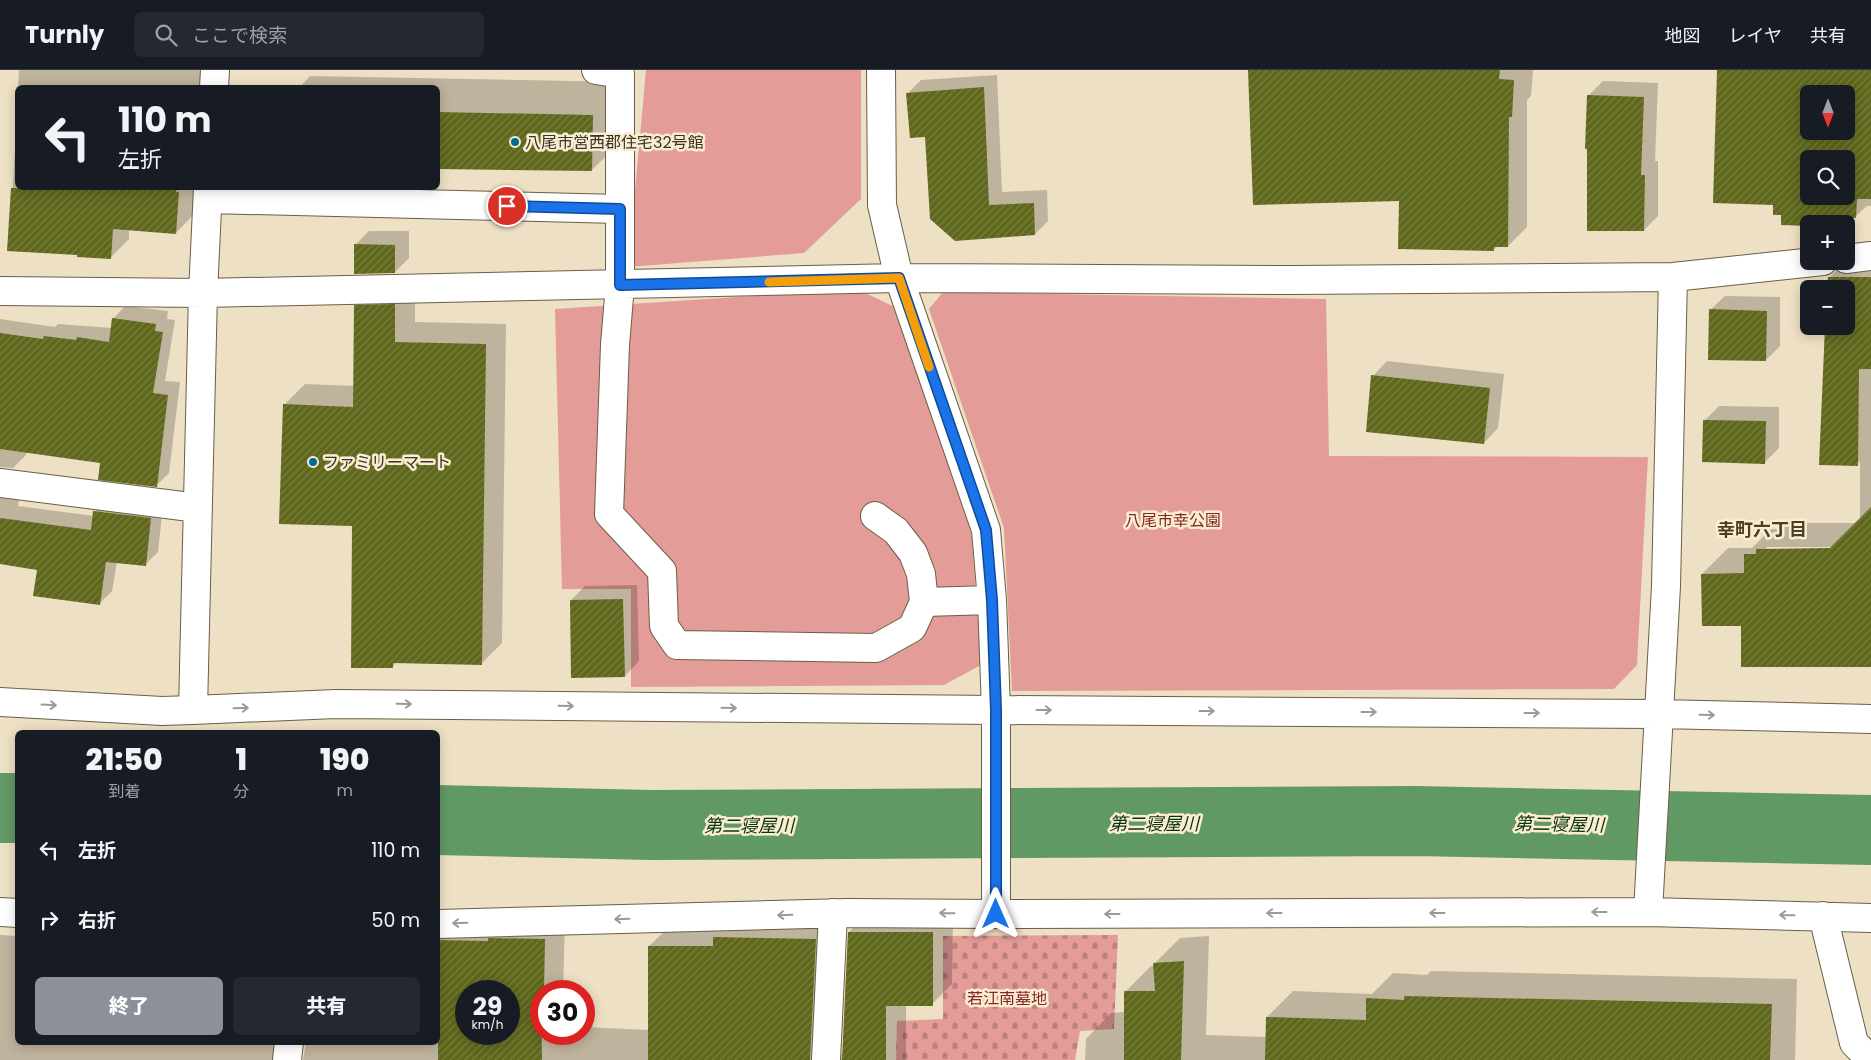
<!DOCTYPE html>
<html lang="ja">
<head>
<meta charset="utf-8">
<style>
  :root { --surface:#171b24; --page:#242831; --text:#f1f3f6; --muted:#9ea1a6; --line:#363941; --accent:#8c9099 }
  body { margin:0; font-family:Poppins,"Noto Sans JP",sans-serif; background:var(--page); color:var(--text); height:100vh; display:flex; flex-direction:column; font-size:19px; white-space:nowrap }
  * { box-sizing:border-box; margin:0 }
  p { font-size:16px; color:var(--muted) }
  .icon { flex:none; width:28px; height:28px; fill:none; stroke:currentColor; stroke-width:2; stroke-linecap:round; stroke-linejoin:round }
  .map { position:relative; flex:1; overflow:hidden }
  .details { position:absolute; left:15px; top:660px; width:425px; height:315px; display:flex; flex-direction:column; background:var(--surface); border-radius:8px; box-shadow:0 2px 12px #0003 }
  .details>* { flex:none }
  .top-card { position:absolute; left:15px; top:15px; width:425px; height:105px; border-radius:8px; box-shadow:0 2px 12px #0003; background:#171b24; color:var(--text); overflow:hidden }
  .needle { width:32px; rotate:180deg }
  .controls { position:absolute; left:1800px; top:15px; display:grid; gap:10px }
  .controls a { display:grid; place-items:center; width:55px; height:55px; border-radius:8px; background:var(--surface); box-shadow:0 2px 12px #0003; font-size:25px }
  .speed { position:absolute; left:455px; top:910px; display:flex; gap:10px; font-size:25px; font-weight:700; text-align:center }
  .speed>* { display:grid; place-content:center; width:65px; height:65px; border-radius:50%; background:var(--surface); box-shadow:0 2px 12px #0003; line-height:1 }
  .speed small { font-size:12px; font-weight:400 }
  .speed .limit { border:8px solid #d22; background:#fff; color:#111 }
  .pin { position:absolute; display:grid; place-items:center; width:42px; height:42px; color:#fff; margin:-21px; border:2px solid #fff; border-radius:50%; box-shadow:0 1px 5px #0007 }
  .me { position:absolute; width:55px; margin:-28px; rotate:0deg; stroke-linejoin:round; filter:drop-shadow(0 0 4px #0008) }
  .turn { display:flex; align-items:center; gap:18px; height:105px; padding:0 20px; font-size:22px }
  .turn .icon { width:65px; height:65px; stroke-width:2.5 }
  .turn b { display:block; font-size:35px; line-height:42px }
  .eta { display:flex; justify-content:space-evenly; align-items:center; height:85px; text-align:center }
  .eta b { font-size:30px; font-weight:800; line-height:35px }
  .action { display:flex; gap:10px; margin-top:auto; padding:10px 20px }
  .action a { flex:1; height:58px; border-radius:8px; background:var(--accent); color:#fff; font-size:20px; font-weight:800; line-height:58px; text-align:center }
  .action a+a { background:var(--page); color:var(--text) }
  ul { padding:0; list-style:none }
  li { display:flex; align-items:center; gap:15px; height:70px; padding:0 20px }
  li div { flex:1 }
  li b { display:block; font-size:19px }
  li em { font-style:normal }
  header { display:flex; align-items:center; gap:30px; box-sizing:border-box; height:70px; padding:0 25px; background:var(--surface); border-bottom:1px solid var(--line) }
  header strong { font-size:24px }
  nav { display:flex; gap:28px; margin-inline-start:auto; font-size:18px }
  .search { width:350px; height:45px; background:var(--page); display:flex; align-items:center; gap:12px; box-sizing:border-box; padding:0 18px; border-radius:8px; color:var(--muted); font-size:19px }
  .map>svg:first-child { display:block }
  .cemetery { fill:url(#cemetery-stones) }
  .park { fill:#e49c98 }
  .shadow { fill:#0003; fill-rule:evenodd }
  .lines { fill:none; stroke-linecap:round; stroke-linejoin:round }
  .river { stroke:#619964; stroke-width:70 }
  .building { fill:url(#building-hatch); fill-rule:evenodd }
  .minor-casing { stroke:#6a5e46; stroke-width:30 }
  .minor { stroke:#fff; stroke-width:28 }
  .oneway { stroke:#9c9a94 }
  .route-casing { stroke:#114b97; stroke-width:12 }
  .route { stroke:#1a73e8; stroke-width:9 }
  .slow { stroke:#f59e0b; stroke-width:9 }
  .poi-dot { fill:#036997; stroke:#fbedd1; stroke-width:2 }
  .labels { text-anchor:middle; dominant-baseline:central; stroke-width:5; stroke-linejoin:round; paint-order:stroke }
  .poi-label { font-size:16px; fill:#393429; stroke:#fbedd1; text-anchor:start }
  .park-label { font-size:16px; fill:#842629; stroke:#fbedd1 }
  .neighbourhood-label { font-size:18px; font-weight:bold; fill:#4a3e27; stroke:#fbedd1 }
  .water-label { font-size:18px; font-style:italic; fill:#08330f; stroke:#fbedd1 }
</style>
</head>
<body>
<header>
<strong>Turnly</strong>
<div class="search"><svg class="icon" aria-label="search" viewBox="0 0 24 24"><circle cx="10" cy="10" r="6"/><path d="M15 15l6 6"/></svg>ここで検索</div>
<nav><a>地図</a><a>レイヤ</a><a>共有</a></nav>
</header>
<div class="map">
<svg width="1871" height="990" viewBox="0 0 1871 990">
  <defs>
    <pattern id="cemetery-stones" width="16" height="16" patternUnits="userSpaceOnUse" patternTransform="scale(1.25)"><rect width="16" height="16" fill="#e49c98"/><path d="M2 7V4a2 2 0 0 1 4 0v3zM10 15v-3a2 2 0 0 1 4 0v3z" fill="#ba807c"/></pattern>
    <pattern id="building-hatch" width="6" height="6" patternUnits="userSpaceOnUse" patternTransform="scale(1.25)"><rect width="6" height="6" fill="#5f671a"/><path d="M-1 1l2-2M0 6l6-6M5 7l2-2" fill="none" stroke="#787e43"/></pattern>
  </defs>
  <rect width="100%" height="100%" fill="#eee0c4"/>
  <path class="cemetery" d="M 1118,865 L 1114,959 L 1080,961 L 1075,990 L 896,990 L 897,951 L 943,949 L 943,866 Z"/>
  <path class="park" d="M 646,0 L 861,0 L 861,129 L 804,183 L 628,197 Z
    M 857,219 L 901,240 L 972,466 L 981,595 L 944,615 L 631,617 L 631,519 L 562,519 L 555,239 Z
    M 943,222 L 1326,229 L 1329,386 L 1648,387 L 1637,595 L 1614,619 L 1012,621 L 1004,458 L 929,239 Z"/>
  <path class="shadow" d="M 19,0 L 201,0 L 200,18 L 18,18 Z
    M 1249,0 L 1533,0 L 1531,26 L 1527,30 L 1527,157 L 1508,176 L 1498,176 L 1493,180 L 1400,129 Z
    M 1718,0 L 1871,0 L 1871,136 L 1867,136 L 1856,146 L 1839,146 L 1831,154 L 1809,154 L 1782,144 L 1775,134 ZM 1809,24 L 1846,24 L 1846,61 L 1809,61 ZM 1809,89 L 1846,89 L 1846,126 L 1809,126 Z
    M 997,5 L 1002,122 L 1047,120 L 1048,151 L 1035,164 L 932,148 L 926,66 L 908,23 L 921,10 Z
    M 310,6 L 626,12 L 625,67 L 592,100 L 438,97 L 438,18 L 299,18 Z
    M 1603,11 L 1658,13 L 1655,91 L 1658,91 L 1658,146 L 1644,160 L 1588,26 Z
    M 18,29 L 18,118 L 196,118 L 194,144 L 176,163 L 129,159 L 129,169 L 111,187 L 79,184 L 9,180 Z
    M 369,161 L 409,161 L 409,188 L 395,202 L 355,175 Z
    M 1843,194 L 1871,194 L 1871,595 L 1743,555 L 1702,504 L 1728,478 L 1752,478 L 1771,459 L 1778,459 L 1783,453 L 1857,453 L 1860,449 L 1860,391 L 1857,394 L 1846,256 L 1846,219 L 1829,208 ZM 1767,477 L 1836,477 L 1836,479 L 1765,480 Z
    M 415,214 L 415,252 L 506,254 L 502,573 L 481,594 L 397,592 L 392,597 L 354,455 L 284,335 L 305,314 L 355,316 L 355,236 L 376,215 Z
    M 1725,226 L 1780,227 L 1780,276 L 1766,290 L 1710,240 Z
    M 125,236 L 168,241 L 167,249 L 175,250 L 165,311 L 180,312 L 169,403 L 156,416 L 101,392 L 26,382 L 26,385 L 13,398 L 0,397 L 0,249 L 55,257 L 58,254 L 112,258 L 113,249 Z
    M 1387,291 L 1504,304 L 1498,358 L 1484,373 L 1373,306 Z
    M 1719,336 L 1779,337 L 1779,378 L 1765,392 L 1704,351 Z
    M 0,409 L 21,418 L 18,436 L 94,446 L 95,441 L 107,429 L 163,436 L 158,482 L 145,495 L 117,492 L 112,521 L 100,533 L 38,499 L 0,493 Z
    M 637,515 L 639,591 L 625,606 L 571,530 L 585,516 Z
    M 869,842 L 953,842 L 952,914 L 932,934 L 906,934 L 906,990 L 303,990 L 306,972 L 438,972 L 438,850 L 565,850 L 563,921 L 541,921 L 541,964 L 584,964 L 584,957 L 649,960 L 649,876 L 670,856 L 836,849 L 837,983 L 843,985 L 849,862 ZM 466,921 L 509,921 L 509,964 L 466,964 Z
    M 0,865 L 18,866 L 18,972 L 289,972 L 272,990 L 0,990 Z
    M 1209,866 L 1206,965 L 1267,967 L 1267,947 L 1293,921 L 1372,924 L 1393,903 L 1427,905 L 1431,901 L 1797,909 L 1795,990 L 1085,990 L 1086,969 L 1111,943 L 1125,942 L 1125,922 L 1151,896 L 1154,896 L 1154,894 L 1180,868 Z"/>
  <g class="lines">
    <path class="river" d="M 0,738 L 18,738
      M 438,750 L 651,755 L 1416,751 L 1871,760"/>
  </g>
  <path class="building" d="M 1248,0 L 1500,0 L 1499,9 L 1514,10 L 1512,47 L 1509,47 L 1508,177 L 1494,177 L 1494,181 L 1398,179 L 1399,131 L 1253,135 Z
    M 1717,0 L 1871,0 L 1871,129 L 1857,129 L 1856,148 L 1830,146 L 1830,154 L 1809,154 L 1809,156 L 1781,155 L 1781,145 L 1773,145 L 1773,135 L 1713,133 ZM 1809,24 L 1846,24 L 1846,61 L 1809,61 ZM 1809,89 L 1846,89 L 1846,126 L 1809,126 Z
    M 984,17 L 989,135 L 1034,133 L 1035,165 L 955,171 L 930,149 L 925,67 L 910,68 L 906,23 Z
    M 1587,25 L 1644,27 L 1641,105 L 1645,105 L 1644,161 L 1587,161 L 1587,79 L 1585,79 Z
    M 438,42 L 593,45 L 592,101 L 438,99 Z
    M 11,118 L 177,118 L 176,122 L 179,122 L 176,164 L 113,159 L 111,189 L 77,187 L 77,185 L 7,181 Z
    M 354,174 L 395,175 L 395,203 L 354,204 Z
    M 1828,207 L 1871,207 L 1871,299 L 1859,299 L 1858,396 L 1819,395 L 1825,256 L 1846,256 L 1846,219 L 1827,219 Z
    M 395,234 L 395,272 L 486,274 L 482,595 L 393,593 L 393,598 L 351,598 L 352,456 L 279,454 L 283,334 L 353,337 L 354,235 Z
    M 1709,239 L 1767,241 L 1766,291 L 1708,290 Z
    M 112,248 L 156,254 L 155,261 L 163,262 L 153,323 L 168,325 L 157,417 L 98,410 L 100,393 L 0,379 L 0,263 L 43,269 L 44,266 L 76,270 L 77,267 L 109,272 Z
    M 1371,305 L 1490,318 L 1484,374 L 1366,362 Z
    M 1703,350 L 1766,351 L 1765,394 L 1702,392 Z
    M 1871,437 L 1871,597 L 1741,597 L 1741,556 L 1702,556 L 1701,504 L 1744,503 L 1744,484 L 1756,484 L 1756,479 L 1830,478 Z
    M 93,441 L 151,448 L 146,496 L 106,492 L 100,535 L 33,526 L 37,500 L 0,494 L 0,448 L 91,460 Z
    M 623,529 L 625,607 L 571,608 L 570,530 Z
    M 848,862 L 933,862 L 933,936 L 886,936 L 886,990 L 842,990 Z
    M 713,867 L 816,869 L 810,990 L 648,990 L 648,876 L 713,876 Z
    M 488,868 L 545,869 L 544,921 L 541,921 L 542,990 L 438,990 L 438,870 L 488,871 ZM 466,921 L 509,921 L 509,964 L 466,964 Z
    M 1184,891 L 1181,990 L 1124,990 L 1124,921 L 1155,921 L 1153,893 Z
    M 1404,926 L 1772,934 L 1770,990 L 1265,990 L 1266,947 L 1366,950 L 1366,928 L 1404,930 Z"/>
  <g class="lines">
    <g class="minor-casing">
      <path id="minor" d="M 596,0 L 620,4 L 620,215 L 615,275 L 609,444 L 662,501 L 664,556 L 677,575 L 876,578 L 912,558 L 924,532 L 921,504 L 913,483 L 896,461 L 875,446
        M 881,0 L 882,135 L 899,208 L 986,460 L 992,530 L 996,640 L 996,844
        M 214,18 L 215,0
        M 208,129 L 620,139
        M 1846,189 L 1871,186
        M 0,221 L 203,223 L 899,208 L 1293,210 L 1673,207 L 1823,191
        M 0,413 L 198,438
        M 924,532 L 992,530
        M 0,632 L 162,641 L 193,640 L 203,223 L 208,118
        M 193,640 L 336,634 L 996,640 L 1659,644 L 1871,649
        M 0,842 L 18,843
        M 1648,842 L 1666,516 L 1673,207
        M 1823,846 L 1854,973 L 1871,990
        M 438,854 L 847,843 L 996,844 L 1648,842 L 1871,848
        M 287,990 L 289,972
        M 826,990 L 833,843"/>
    </g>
    <use href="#minor" class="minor"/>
  </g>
  <defs><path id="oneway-shaft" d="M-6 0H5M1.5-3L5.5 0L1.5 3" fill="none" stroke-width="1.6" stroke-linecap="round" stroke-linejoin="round" transform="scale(1.25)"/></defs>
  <g class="oneway">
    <use href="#oneway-shaft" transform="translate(404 634) rotate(1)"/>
    <use href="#oneway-shaft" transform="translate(49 635) rotate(3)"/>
    <use href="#oneway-shaft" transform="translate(566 636) rotate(1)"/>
    <use href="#oneway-shaft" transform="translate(241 638) rotate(-2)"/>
    <use href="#oneway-shaft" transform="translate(729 638) rotate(1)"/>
    <use href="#oneway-shaft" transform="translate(1044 640)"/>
    <use href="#oneway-shaft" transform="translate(1207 641)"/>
    <use href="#oneway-shaft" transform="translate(1369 642)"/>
    <use href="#oneway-shaft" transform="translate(1532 643)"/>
    <use href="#oneway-shaft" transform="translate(1707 645) rotate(1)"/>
    <use href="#oneway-shaft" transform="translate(1599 842) rotate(180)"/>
    <use href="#oneway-shaft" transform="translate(947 843) rotate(-179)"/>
    <use href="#oneway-shaft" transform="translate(1274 843) rotate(180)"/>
    <use href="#oneway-shaft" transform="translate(1437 843) rotate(180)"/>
    <use href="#oneway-shaft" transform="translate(1112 844) rotate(180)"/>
    <use href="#oneway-shaft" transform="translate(785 845) rotate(178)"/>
    <use href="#oneway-shaft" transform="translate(1787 845) rotate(-179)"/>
    <use href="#oneway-shaft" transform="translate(622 849) rotate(178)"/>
    <use href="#oneway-shaft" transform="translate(460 853) rotate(178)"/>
  </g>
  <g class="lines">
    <g class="route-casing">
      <path id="route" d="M 507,136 L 620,139 L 620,215 L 899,208 L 986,460 L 992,530 L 996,640 L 996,844"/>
    </g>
    <use href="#route" class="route"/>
    <path class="slow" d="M 769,212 L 899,208 L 929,297"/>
  </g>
  <g class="poi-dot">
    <circle cx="515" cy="72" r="5"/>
    <circle cx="313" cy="392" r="5"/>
  </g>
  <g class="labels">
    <g class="poi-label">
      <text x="525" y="72">八尾市営西郡住宅32号館</text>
      <text x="323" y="392">ファミリーマート</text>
    </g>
    <g class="park-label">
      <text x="1173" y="450">八尾市幸公園</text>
      <text x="1007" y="928">若江南墓地</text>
    </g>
    <g class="neighbourhood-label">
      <text x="1762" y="459">幸町六丁目</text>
    </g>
    <g class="water-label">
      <text x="1154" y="753">第二寝屋川</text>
      <text transform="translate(1559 754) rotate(1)">第二寝屋川</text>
      <text x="749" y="755">第二寝屋川</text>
    </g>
  </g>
</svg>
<div class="controls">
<a><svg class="needle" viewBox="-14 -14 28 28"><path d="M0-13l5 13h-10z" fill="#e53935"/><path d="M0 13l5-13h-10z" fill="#9ea1a6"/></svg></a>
<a><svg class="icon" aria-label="search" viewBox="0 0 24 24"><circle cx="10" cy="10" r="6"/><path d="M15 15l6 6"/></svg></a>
<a>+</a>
<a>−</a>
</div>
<div class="speed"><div>29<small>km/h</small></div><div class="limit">30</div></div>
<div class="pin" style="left:507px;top:136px;background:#d93025"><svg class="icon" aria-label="arrive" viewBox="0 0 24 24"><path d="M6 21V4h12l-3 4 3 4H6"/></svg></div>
<svg class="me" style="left:996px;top:844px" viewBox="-20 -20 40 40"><path d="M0-17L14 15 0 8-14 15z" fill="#1a73e8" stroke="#fff" stroke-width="4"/></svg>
<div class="top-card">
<div class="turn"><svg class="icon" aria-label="left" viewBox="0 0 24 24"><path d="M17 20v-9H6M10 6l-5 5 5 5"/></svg><div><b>110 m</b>左折</div></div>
</div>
<section class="details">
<div class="eta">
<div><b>21:50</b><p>到着</p></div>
<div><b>1</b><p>分</p></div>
<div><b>190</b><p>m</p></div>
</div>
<ul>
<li><svg class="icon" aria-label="left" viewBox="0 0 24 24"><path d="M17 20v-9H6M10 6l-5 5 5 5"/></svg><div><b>左折</b></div><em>110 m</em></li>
<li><svg class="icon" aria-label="right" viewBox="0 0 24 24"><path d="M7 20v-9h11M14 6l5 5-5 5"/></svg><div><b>右折</b></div><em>50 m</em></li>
</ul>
<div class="action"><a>終了</a><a>共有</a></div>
</section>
</div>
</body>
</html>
